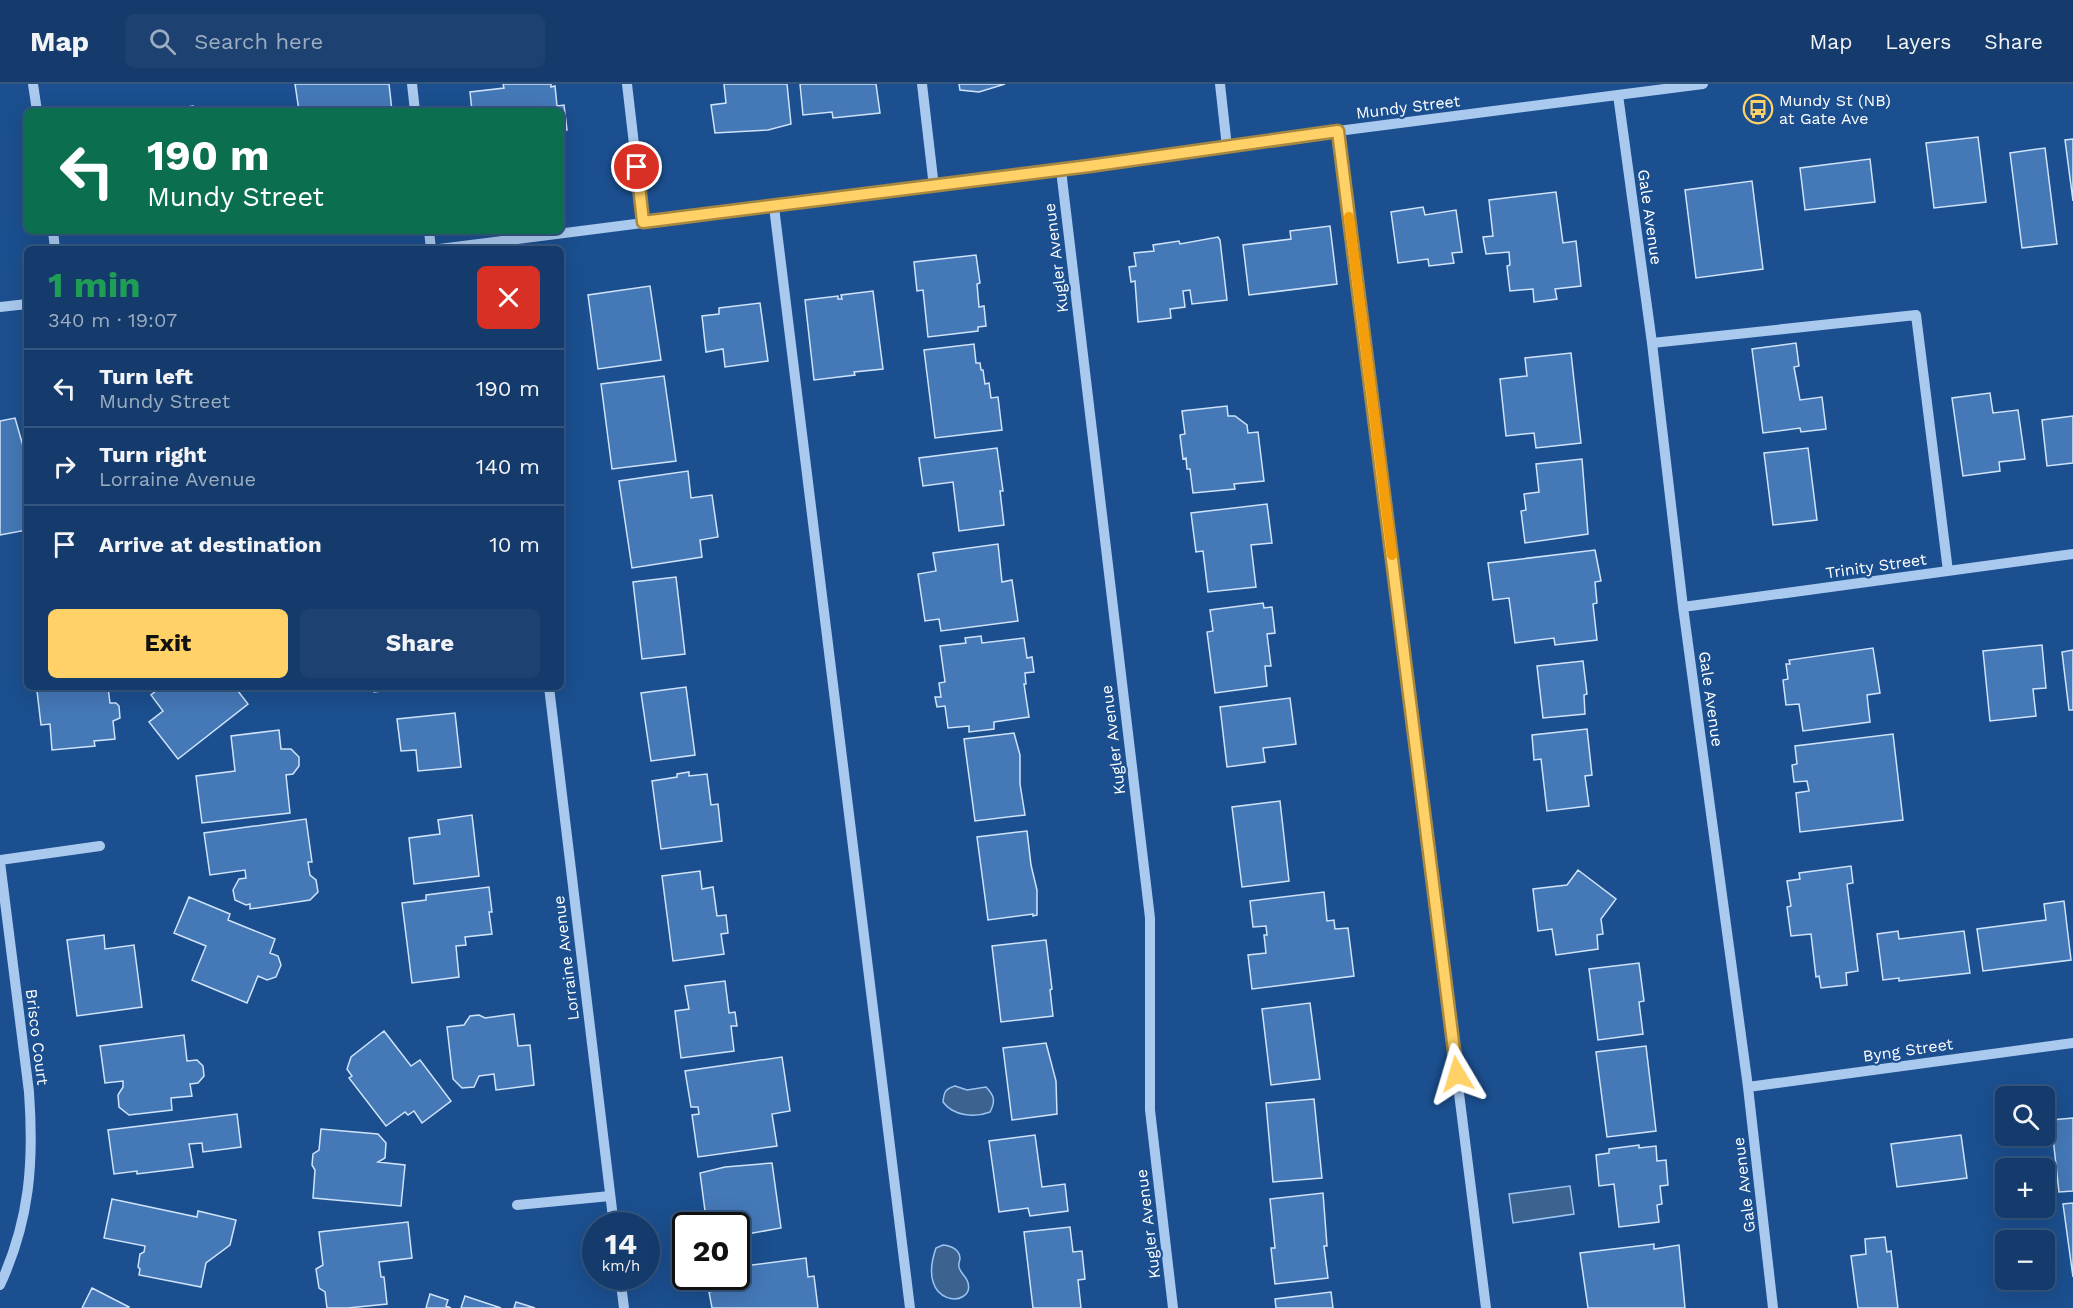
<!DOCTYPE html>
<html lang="en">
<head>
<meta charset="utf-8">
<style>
  :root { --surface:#143b6b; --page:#1d4271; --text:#f1f3f6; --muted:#9dadc1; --line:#33557e; --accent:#ffd166 }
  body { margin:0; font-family:"Work Sans",sans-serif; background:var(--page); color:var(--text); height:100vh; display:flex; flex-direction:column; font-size:22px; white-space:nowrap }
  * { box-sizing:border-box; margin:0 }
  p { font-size:20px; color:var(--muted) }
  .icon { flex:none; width:33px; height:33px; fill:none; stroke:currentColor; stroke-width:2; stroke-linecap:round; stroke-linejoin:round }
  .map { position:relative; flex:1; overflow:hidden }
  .details { position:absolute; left:24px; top:162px; width:540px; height:444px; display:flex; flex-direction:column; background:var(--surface); border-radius:9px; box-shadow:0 6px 24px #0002,0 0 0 2px var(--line) }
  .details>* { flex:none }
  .hud { position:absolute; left:24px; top:24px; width:540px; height:126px; border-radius:9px; box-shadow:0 6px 24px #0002,0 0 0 2px var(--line); background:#0b6e4f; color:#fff; overflow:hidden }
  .tools { position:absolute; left:1995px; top:1002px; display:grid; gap:12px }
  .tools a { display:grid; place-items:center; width:60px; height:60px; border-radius:9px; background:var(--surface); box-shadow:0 6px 24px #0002,0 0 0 2px var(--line); font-size:30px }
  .speed { position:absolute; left:582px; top:1128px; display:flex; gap:12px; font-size:30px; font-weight:700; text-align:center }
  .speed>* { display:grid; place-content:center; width:78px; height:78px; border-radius:50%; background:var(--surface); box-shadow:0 6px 24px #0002,0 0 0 2px var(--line); line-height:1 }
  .speed small { font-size:15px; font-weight:400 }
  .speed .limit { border:3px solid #111; border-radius:9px; background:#fff; color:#111 }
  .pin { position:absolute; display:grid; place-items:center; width:51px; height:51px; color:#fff; margin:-26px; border:3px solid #fff; border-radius:50%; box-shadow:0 2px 6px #0007 }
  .me { position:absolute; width:66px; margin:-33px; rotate:353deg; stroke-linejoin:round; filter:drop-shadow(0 0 4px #0008) }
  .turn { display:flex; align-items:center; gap:21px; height:126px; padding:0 24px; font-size:27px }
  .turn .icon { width:78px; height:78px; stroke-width:2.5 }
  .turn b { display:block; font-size:42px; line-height:51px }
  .round { display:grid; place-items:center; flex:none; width:63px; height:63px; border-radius:9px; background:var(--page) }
  .overview { display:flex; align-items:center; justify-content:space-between; height:102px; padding:0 24px }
  h1 { font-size:36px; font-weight:700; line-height:45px; color:#1e9e55 }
  .primary-button { display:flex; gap:12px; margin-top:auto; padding:12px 24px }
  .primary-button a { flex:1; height:69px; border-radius:9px; background:var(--accent); color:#111; font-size:24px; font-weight:700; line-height:69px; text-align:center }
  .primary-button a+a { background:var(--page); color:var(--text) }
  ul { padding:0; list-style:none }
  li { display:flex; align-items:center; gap:18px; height:78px; padding:0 24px; border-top:2px solid var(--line) }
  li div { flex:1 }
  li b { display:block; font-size:22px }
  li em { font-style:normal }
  header { display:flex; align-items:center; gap:36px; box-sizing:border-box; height:84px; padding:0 30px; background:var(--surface); border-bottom:2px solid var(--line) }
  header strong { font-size:28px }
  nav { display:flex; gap:33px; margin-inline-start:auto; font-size:21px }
  .search { width:420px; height:54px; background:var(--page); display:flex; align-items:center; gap:15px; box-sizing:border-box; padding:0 21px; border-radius:9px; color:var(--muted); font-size:22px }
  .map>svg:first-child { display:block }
  .water { fill:#3c6290; stroke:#9cc4f0; stroke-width:1.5 }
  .building { fill:#4478b7; stroke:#cfe3fa; stroke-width:1.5 }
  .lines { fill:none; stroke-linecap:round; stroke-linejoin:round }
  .minor { stroke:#a9c9ee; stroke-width:10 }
  .route-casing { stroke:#a68842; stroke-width:15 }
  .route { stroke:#ffd166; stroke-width:10 }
  .slow { stroke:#f59e0b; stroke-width:10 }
  .labels { text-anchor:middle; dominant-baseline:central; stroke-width:4.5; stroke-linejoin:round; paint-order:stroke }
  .poi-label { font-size:16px; fill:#fff; stroke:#1b4f8f; text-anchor:start }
  .street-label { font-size:16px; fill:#fff; stroke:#1b4f8f }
</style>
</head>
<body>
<header>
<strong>Map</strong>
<div class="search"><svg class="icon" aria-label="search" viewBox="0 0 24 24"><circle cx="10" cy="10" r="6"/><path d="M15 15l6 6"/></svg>Search here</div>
<nav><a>Map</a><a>Layers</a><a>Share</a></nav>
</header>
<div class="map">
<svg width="2073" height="1224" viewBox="0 0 2073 1224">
  <rect width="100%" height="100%" fill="#1b4f8f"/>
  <path class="water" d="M 955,1002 L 967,1006 L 986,1003 C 994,1011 996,1017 990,1028 C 975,1034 953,1032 943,1018 C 944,1008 945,1005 955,1002 Z
    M 1570,1102 L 1574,1130 L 1513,1139 L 1509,1110 Z
    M 943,1161 C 952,1162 959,1165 960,1174 C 960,1177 958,1180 959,1183 C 960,1189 967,1193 968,1199 C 975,1224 915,1224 936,1164 Z"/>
  <path class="building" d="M 295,0 L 389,0 L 392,27 L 299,27 Z
    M 503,0 L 551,0 L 551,3 L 555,2 L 557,22 L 564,21 L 567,46 L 563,47 L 565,75 L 561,76 L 561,27 L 472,27 L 470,8 L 504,4 Z
    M 724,0 L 787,0 L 791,40 L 768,46 L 715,49 L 711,21 L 726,19 Z
    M 800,0 L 876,0 L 880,29 L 833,34 L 832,28 L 803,31 Z
    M 959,0 L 1005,0 L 979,8 L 960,6 Z
    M 193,22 L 194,27 L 159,27 Z
    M 1978,53 L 1986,118 L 1934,124 L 1926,59 Z
    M 2073,55 L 2073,117 L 2065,56 Z
    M 2045,64 L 2057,160 L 2022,164 L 2010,69 Z
    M 1870,75 L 1875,118 L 1805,126 L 1800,84 Z
    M 1752,97 L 1763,185 L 1696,194 L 1685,106 Z
    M 1556,108 L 1563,159 L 1576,157 L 1581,202 L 1555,205 L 1557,215 L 1534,218 L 1533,205 L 1510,207 L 1507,182 L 1510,181 L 1509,168 L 1486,170 L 1483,153 L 1493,152 L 1489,116 Z
    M 1423,123 L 1425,131 L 1456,126 L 1462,168 L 1452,169 L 1454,179 L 1429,182 L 1428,175 L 1398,179 L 1391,128 Z
    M 1330,142 L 1337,200 L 1249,211 L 1243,161 L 1291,155 L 1290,147 Z
    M 1218,153 L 1220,156 L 1227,216 L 1192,220 L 1190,206 L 1183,207 L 1185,223 L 1170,225 L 1171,234 L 1138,238 L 1135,197 L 1131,198 L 1129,183 L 1136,182 L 1134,169 L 1154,167 L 1153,161 L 1179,157 L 1180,160 Z
    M 976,171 L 980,199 L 977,200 L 979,223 L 984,222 L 986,242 L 978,243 L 978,247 L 928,253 L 923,206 L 917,207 L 914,178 Z
    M 650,202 L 661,276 L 598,285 L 588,211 Z
    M 873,207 L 883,285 L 854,288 L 855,291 L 814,296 L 805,216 L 838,212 L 838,215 L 842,215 L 841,211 Z
    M 760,219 L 768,277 L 725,283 L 723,265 L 706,268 L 702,232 L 719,230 L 719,224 Z
    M 1796,259 L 1799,282 L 1794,283 L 1800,316 L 1822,313 L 1826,345 L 1801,348 L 1800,344 L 1763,349 L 1752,265 Z
    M 974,260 L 976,279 L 980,279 L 981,286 L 983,286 L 985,300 L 989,299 L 991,314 L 998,313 L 1002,346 L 935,354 L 924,266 Z
    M 1571,269 L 1581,359 L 1536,364 L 1534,349 L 1506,352 L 1500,295 L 1527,292 L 1525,274 Z
    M 664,292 L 676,377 L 612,385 L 601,300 Z
    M 1990,309 L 1993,329 L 2018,326 L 2025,375 L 1999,378 L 2000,387 L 1963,392 L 1952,314 Z
    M 1227,322 L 1228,332 L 1235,332 L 1247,341 L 1248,349 L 1258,348 L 1264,397 L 1234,400 L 1235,405 L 1193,409 L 1190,385 L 1187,385 L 1186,374 L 1183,375 L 1180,351 L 1185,350 L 1182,327 Z
    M 2073,332 L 2073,379 L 2047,382 L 2042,336 Z
    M 15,334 L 23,362 L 27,389 L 24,390 L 27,404 L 27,446 L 0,451 L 0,337 Z
    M 997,364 L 1003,407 L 1000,407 L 1004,441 L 959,447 L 953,398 L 923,402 L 919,374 Z
    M 1808,364 L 1817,436 L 1773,441 L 1764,369 Z
    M 1582,375 L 1588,450 L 1525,459 L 1521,427 L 1526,426 L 1524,410 L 1539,408 L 1536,380 Z
    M 688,387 L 691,414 L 712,411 L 718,453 L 700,456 L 702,473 L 632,484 L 619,397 Z
    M 1267,420 L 1272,459 L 1251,461 L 1256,503 L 1208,508 L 1203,467 L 1196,468 L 1191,429 Z
    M 998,460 L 1002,498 L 1012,496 L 1018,537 L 941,547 L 939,535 L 925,537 L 918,490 L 936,487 L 933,469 Z
    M 1595,466 L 1601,497 L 1595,498 L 1597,519 L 1593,520 L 1597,556 L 1555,561 L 1554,554 L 1515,559 L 1509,514 L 1493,516 L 1488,479 Z
    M 676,493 L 685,570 L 642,575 L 633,498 Z
    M 1263,519 L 1264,524 L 1272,523 L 1275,549 L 1267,550 L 1271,582 L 1265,582 L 1267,602 L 1215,609 L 1207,548 L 1213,547 L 1210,526 Z
    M 981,552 L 982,559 L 1024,554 L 1027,574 L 1032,573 L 1034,588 L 1025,589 L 1026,600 L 1024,600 L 1029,633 L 994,638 L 994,645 L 969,648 L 969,642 L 948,644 L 945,622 L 937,623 L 935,613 L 941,613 L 939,599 L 945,598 L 940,562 L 966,559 L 965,554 Z
    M 2042,561 L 2046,604 L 2033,605 L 2036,632 L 1990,637 L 1983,567 Z
    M 1873,564 L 1880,609 L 1867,611 L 1870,638 L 1803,647 L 1799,620 L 1786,621 L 1783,596 L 1788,595 L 1786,580 L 1790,580 L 1789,576 Z
    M 2073,566 L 2073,626 L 2069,626 L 2062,568 Z
    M 1583,577 L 1587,610 L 1584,611 L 1585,630 L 1543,634 L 1537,582 Z
    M 77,603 L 108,603 L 110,619 L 116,619 L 119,622 L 120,634 L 113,637 L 115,655 L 94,657 L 95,662 L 52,666 L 50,640 L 41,641 L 37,607 Z
    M 161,603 L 235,603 L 248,620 L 178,675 L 149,638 L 163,627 L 151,611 Z
    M 370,603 L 411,603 L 374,608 Z
    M 686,603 L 695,671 L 651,677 L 641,609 Z
    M 1290,614 L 1296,660 L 1263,664 L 1265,678 L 1227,683 L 1220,623 Z
    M 455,629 L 461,683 L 418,687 L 416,666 L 401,667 L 397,635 Z
    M 1587,645 L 1592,691 L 1585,692 L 1589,722 L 1547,727 L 1541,675 L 1534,676 L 1532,651 Z
    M 279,646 L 281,665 L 291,665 L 299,673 L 299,682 L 293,690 L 286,691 L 290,729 L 202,739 L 196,692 L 235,687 L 231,652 Z
    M 1014,649 L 1020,671 L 1020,700 L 1025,731 L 975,737 L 964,655 Z
    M 1893,650 L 1903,736 L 1800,748 L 1796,709 L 1809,707 L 1807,697 L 1794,698 L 1792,681 L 1797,680 L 1795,662 Z
    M 689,688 L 689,692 L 707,690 L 711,721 L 718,720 L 722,757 L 661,765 L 652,697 L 677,693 L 677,690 Z
    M 1280,717 L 1289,797 L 1242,803 L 1232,723 Z
    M 472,731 L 479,792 L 414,800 L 409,754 L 440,750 L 438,736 Z
    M 306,735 L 312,778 L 308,778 L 310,791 L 316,796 L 318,808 L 310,816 L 250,825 L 250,820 L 246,821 L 235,816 L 233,806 L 239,795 L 246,794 L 245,786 L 210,791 L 204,749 Z
    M 1027,747 L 1031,781 L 1037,806 L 1037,831 L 1033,832 L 1033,830 L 988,836 L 977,753 Z
    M 1851,782 L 1853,799 L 1847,800 L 1858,887 L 1846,889 L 1847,901 L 1821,904 L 1819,892 L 1816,893 L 1811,850 L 1791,852 L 1787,823 L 1791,822 L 1787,797 L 1800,795 L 1799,789 Z
    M 1578,786 L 1616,815 L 1601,835 L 1603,850 L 1597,851 L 1598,865 L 1556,871 L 1552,845 L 1538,847 L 1533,805 L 1567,801 Z
    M 700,787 L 702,805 L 713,803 L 717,832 L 726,831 L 728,849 L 721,850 L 724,870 L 673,877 L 662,792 Z
    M 489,803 L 492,828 L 489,828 L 492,850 L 465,853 L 466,861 L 456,862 L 459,893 L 412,899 L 402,819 L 426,816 L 426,811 Z
    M 1324,808 L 1327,837 L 1334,836 L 1335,845 L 1348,844 L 1354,892 L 1252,905 L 1248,871 L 1266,869 L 1264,851 L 1267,851 L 1266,842 L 1253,843 L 1250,817 Z
    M 189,813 L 230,830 L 228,836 L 275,855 L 270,869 L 278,872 L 281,881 L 276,893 L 267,896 L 258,892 L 247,919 L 192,896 L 206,862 L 174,849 Z
    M 2064,817 L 2071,876 L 1983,887 L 1977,845 L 2046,836 L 2044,820 Z
    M 1898,847 L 1899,855 L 1964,847 L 1970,889 L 1899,897 L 1899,894 L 1883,896 L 1877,850 Z
    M 104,851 L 105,865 L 134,861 L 142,923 L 77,932 L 67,856 Z
    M 1046,856 L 1052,905 L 1050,906 L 1053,932 L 1001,938 L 992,862 Z
    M 1639,879 L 1644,917 L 1639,918 L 1643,950 L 1598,956 L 1589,885 Z
    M 725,897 L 729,929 L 735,928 L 737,942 L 731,942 L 734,967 L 681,974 L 675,927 L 689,925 L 685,902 Z
    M 1310,919 L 1320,995 L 1271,1001 L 1262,925 Z
    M 514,930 L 518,962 L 530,961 L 534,1001 L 496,1006 L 494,990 L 479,992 L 474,1003 L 462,1004 L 453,995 L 447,943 L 464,941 L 470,932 L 479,931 L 485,934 Z
    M 384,947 L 411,982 L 420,976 L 451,1017 L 422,1039 L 414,1027 L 408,1031 L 405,1028 L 386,1042 L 349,994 L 352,992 L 347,985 L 351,973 Z
    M 184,951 L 187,977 L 197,976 L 203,982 L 204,992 L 198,999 L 190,1000 L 192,1012 L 171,1014 L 172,1026 L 129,1031 L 119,1023 L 118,1011 L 123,1003 L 123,997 L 105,999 L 100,962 Z
    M 1046,959 L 1056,997 L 1057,1030 L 1012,1036 L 1003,964 Z
    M 1646,962 L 1656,1047 L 1607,1053 L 1596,968 Z
    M 782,973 L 790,1027 L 772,1030 L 777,1062 L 698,1073 L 692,1031 L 699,1030 L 698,1023 L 691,1023 L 685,987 Z
    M 1314,1015 L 1322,1094 L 1273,1098 L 1266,1019 Z
    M 237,1030 L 241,1063 L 203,1068 L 202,1059 L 189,1060 L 193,1083 L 137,1090 L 137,1087 L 114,1090 L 108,1046 Z
    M 2073,1034 L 2073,1107 L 2059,1108 L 2051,1036 Z
    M 321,1045 L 378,1050 L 386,1059 L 385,1074 L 378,1078 L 405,1081 L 401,1122 L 313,1114 L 315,1086 L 312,1081 L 313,1070 L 319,1066 Z
    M 1035,1051 L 1042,1103 L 1065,1100 L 1068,1127 L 1030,1132 L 1028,1124 L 999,1128 L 989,1057 Z
    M 1961,1051 L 1967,1094 L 1897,1103 L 1891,1060 Z
    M 1639,1061 L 1639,1064 L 1656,1062 L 1657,1077 L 1666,1076 L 1668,1101 L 1660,1102 L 1662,1120 L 1657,1121 L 1659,1138 L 1619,1143 L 1614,1100 L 1599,1102 L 1596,1071 L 1609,1069 L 1609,1065 Z
    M 772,1079 L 781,1144 L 736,1152 L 736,1142 L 707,1142 L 700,1089 L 725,1083 Z
    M 1323,1109 L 1327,1162 L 1324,1162 L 1328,1194 L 1275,1200 L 1271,1164 L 1275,1164 L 1270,1115 Z
    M 112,1115 L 197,1133 L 198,1127 L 236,1136 L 230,1161 L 206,1179 L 201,1203 L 139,1191 L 140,1185 L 138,1183 L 140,1170 L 144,1168 L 145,1162 L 104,1154 Z
    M 2073,1119 L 2073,1193 L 2063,1120 Z
    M 408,1138 L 412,1174 L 379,1178 L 381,1193 L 384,1193 L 387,1220 L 348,1224 L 327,1224 L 325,1208 L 319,1204 L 316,1185 L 323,1181 L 319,1148 Z
    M 1070,1143 L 1073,1168 L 1082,1167 L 1085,1195 L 1078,1196 L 1081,1224 L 1033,1224 L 1024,1148 Z
    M 1885,1153 L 1887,1168 L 1891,1167 L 1898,1224 L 1858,1224 L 1851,1172 L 1866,1170 L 1865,1155 Z
    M 1654,1160 L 1654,1165 L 1679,1161 L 1685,1224 L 1588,1224 L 1580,1169 Z
    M 806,1174 L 808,1193 L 814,1192 L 818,1224 L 712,1224 L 709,1208 L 719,1206 L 717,1192 L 736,1192 L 736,1183 Z
    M 92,1204 L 129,1223 L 128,1224 L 82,1224 Z
    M 1331,1208 L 1333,1224 L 1276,1224 L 1275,1215 Z
    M 430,1210 L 448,1216 L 446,1222 L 451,1224 L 426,1224 Z
    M 465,1212 L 501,1224 L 461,1224 Z
    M 516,1218 L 535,1224 L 514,1224 Z"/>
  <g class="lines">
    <path class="minor" d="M 33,0 L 37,27
      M 412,0 L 415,27
      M 627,0 L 643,138
      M 922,0 L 934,103
      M 1220,0 L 1227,63
      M 1618,11 L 1652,259 L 1683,523 L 1748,1003 L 1773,1224
      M 1338,47 L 1486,1224
      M 1061,86 L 1150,834 L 1150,1026 L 1173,1224
      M 774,123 L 910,1224
      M 53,147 L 55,165
      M 429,147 L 431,165
      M 439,165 L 1089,82 L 1338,47 L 1703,0
      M 0,223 L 27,220
      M 1652,259 L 1916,231 L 1948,487
      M 1683,523 L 2073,470
      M 549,603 L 614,1142
      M 0,776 L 100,762
      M 0,778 L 29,1008 C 34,1078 30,1136 0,1201
      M 1748,1003 L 2073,959
      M 517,1121 L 610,1112
      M 620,1192 L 624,1224"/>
  </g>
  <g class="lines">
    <g class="route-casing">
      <path id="route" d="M 637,83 L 643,138 L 1089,82 L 1338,47 L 1457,990"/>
    </g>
    <use href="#route" class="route"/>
    <path class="slow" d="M 1349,133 L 1392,471"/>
  </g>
  <defs>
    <g id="bus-ring" transform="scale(1.5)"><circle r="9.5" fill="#1b4f8f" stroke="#ffd166" stroke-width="1.5"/><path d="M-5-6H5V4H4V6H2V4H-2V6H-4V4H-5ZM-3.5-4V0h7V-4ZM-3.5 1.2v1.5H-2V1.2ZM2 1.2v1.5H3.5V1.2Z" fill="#ffd166"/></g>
  </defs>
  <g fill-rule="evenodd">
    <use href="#bus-ring" x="1758" y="25"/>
  </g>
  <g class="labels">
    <g class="poi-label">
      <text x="1779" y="16">Mundy St (NB)<tspan x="1779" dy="18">at Gate Ave</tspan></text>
    </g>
    <g class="street-label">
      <text transform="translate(1408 23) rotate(-7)">Mundy Street</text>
      <text transform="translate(1650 133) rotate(82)">Gale Avenue</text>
      <text transform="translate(1056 174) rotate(-97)">Kugler Avenue</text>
      <text transform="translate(1876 482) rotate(-8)">Trinity Street</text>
      <text transform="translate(1711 615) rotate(82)">Gale Avenue</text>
      <text transform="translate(1113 656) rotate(-97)">Kugler Avenue</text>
      <text transform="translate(566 874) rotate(-97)">Lorraine Avenue</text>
      <text transform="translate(37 953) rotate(83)">Brisco Court</text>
      <text transform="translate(1908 966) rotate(-8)">Byng Street</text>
      <text transform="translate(1744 1101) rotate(-97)">Gale Avenue</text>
      <text transform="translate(1148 1140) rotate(-97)">Kugler Avenue</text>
    </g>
  </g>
</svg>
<div class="tools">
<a><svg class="icon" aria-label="search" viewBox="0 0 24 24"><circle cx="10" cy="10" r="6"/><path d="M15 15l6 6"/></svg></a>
<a>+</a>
<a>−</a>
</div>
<div class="speed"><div>14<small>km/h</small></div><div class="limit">20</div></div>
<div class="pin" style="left:637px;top:83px;background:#d93025"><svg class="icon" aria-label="arrive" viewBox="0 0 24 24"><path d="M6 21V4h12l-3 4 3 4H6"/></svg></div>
<svg class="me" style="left:1457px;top:990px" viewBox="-20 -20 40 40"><path d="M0-17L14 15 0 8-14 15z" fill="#ffd166" stroke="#fff" stroke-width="4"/></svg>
<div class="hud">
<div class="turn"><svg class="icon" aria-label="left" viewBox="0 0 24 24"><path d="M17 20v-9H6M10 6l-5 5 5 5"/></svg><div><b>190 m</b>Mundy Street</div></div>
</div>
<section class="details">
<div class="overview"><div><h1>1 min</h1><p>340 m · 19:07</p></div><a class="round" style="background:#d93025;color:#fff"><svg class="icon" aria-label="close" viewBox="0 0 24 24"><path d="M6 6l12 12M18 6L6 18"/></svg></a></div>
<ul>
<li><svg class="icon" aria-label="left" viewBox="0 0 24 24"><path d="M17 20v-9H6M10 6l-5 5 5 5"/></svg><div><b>Turn left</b><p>Mundy Street</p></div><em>190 m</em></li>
<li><svg class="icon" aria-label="right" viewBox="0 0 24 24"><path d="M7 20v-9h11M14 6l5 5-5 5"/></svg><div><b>Turn right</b><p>Lorraine Avenue</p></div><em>140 m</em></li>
<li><svg class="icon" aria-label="arrive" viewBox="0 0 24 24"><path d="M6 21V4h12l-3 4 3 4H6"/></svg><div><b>Arrive at destination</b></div><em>10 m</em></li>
</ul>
<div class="primary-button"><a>Exit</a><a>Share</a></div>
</section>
</div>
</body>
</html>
